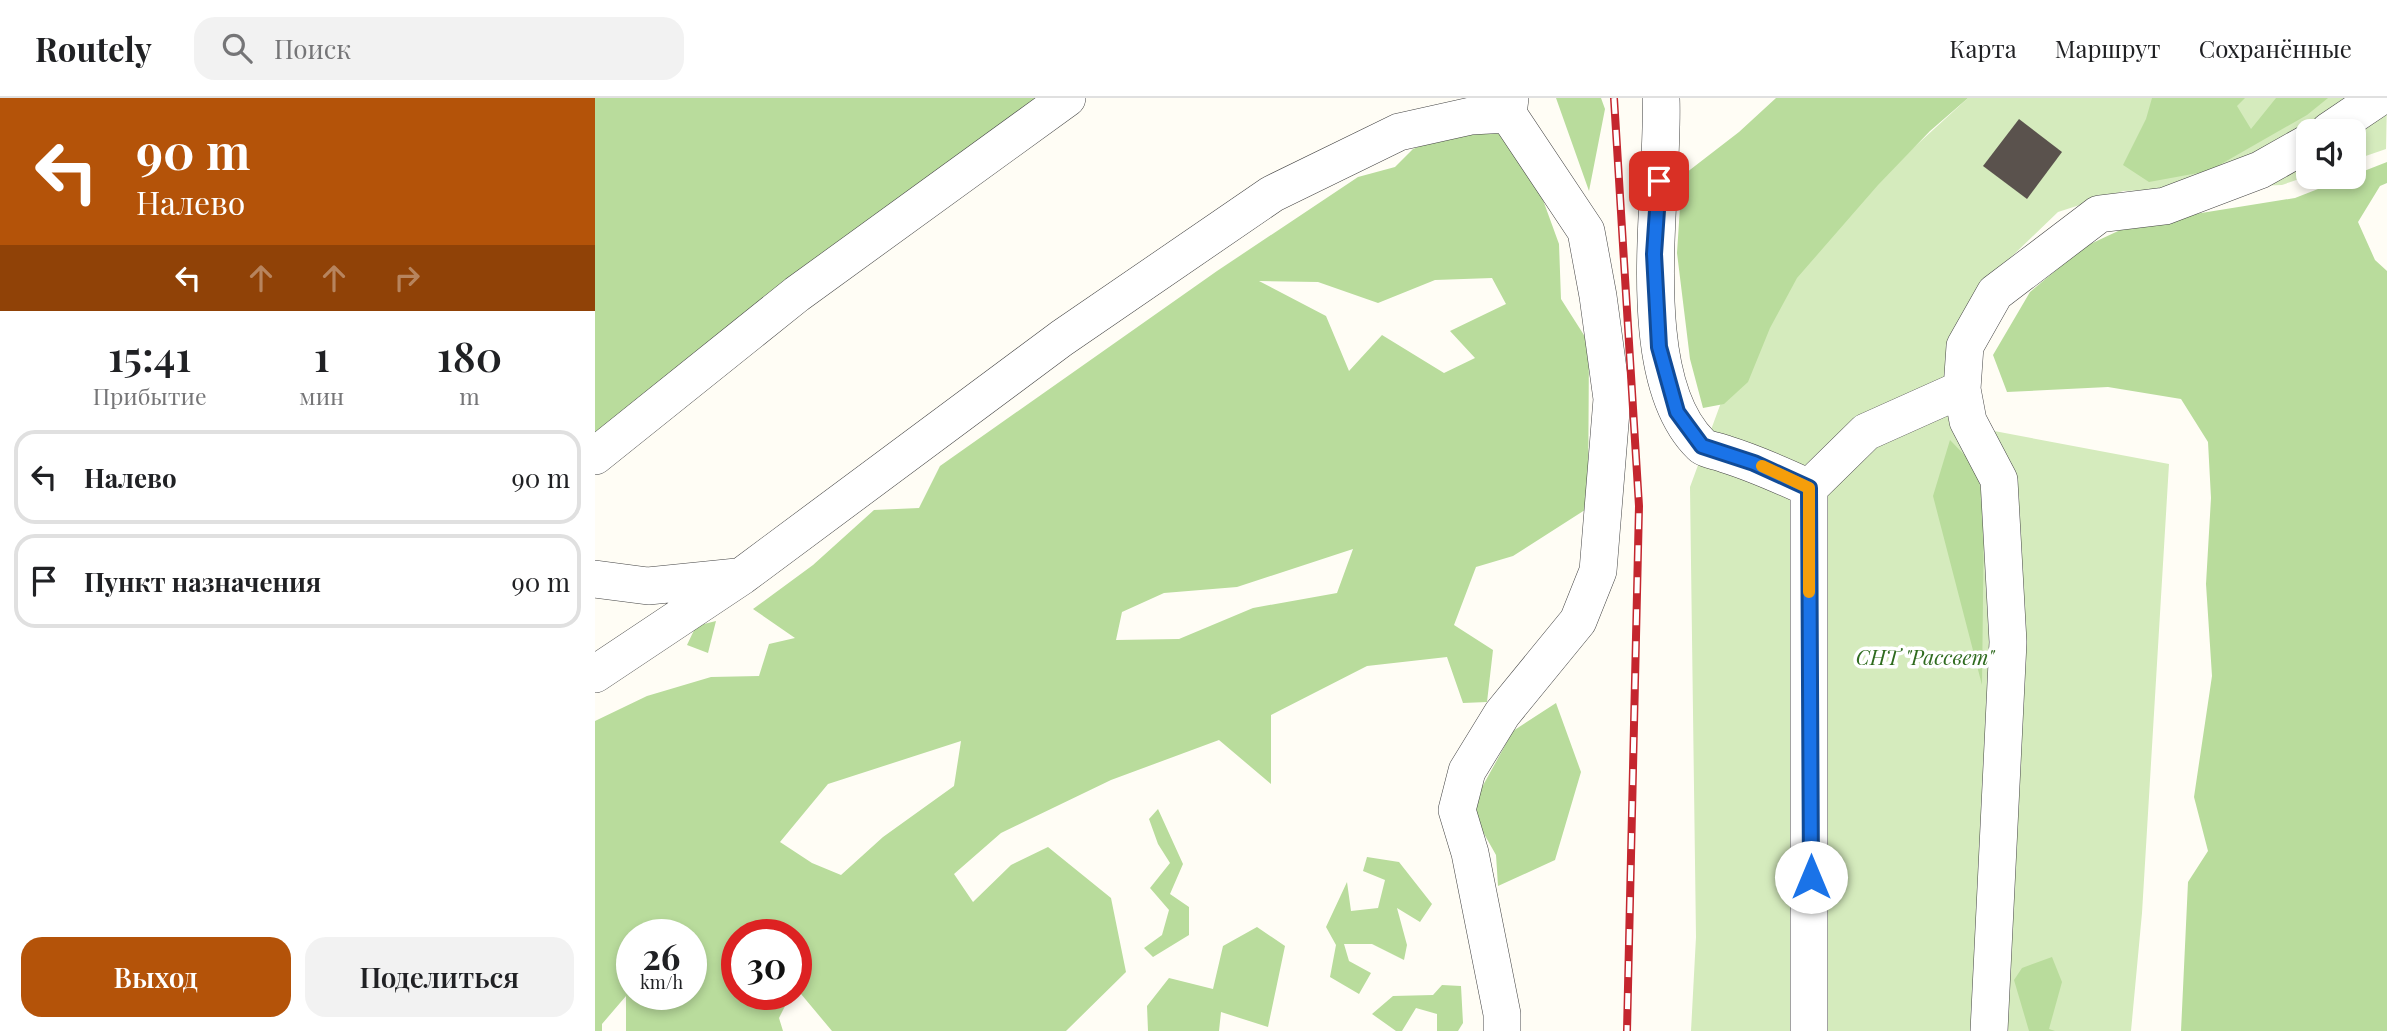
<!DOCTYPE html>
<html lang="ru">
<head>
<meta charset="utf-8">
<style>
  :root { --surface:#fff; --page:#f2f2f2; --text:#202124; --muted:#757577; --line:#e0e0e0; --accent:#b45309 }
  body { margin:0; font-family:"Playfair Display",serif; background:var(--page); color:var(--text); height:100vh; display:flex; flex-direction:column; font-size:26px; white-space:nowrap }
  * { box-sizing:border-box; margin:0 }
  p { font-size:23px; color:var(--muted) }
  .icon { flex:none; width:38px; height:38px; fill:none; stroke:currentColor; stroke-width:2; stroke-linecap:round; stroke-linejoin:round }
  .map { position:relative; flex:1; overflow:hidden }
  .drawer { display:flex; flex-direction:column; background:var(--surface); width:595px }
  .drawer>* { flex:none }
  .top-card { background:#b45309; color:#fff; overflow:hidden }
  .controls { position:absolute; left:1701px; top:21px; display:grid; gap:14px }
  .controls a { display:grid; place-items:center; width:70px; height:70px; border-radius:14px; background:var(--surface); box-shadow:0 4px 10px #0003; font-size:35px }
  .speed { position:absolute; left:21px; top:821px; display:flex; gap:14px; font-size:35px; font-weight:700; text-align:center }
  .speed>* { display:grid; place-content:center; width:91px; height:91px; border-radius:50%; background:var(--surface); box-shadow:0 4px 10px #0003; line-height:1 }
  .speed small { font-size:18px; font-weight:400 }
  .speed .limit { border:10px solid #d22; background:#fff; color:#111 }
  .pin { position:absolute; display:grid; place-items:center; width:60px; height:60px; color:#fff; margin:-30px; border-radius:14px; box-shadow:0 4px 10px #0006 }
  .me { position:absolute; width:77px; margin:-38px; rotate:0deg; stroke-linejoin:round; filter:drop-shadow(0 0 5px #0008) }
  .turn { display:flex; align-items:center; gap:24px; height:147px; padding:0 21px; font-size:32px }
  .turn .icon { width:91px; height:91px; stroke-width:2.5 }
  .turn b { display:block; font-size:49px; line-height:60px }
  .lanes { display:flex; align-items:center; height:66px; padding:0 21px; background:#0003; justify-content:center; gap:35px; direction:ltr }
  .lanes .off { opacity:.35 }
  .eta { display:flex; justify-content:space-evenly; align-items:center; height:119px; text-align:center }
  .eta b { font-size:42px; font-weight:600; line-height:49px }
  .primary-button { display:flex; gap:14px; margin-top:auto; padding:14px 21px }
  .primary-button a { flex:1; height:80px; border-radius:21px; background:var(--accent); color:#fff; font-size:28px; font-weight:600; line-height:80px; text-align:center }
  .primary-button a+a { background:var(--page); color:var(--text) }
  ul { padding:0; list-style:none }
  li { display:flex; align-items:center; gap:21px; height:94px; margin:0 14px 10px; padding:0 7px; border:4px solid var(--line); border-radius:21px }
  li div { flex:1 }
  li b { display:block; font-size:26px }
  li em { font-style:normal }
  header { display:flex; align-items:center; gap:42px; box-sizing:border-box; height:98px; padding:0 35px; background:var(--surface); border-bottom:2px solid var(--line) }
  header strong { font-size:33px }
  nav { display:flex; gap:38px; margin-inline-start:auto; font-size:24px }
  .search { width:490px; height:63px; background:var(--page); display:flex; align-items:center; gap:18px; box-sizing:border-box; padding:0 24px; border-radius:21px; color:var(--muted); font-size:26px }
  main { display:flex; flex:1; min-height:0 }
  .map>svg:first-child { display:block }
  .green { fill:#d5ebbd }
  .forest { fill:#b9dc9c; fill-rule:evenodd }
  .building { fill:#5a524d }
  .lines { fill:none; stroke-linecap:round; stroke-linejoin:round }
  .minor-casing { stroke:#444; stroke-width:38 }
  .minor { stroke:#fff; stroke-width:37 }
  .rail-casing { stroke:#c4262e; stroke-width:8 }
  .rail { stroke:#fff; stroke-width:5; stroke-dasharray:16; stroke-linecap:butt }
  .route-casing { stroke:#114b97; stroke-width:18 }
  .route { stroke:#1a73e8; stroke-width:12 }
  .slow { stroke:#f59e0b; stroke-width:12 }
  .labels { text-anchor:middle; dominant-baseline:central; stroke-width:7; stroke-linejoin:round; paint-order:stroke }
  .park-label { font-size:21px; font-style:italic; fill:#2f6b1f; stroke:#fff }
</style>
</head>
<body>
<header>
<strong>Routely</strong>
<div class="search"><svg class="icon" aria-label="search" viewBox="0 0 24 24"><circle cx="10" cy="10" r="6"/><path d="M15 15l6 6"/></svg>Поиск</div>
<nav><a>Карта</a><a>Маршрут</a><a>Сохранённые</a></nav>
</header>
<main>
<section class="drawer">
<div class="top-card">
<div class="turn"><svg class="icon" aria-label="left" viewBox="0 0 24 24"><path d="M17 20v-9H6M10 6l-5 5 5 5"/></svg><div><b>90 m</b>Налево</div></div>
<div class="lanes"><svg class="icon" aria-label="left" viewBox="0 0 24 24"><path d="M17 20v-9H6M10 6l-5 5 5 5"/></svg><svg class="icon off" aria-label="ahead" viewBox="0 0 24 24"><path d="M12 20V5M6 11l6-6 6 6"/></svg><svg class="icon off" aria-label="ahead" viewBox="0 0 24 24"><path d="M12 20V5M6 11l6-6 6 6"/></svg><svg class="icon off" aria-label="right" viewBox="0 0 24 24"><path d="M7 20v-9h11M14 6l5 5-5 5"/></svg></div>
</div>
<div class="eta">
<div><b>15:41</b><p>Прибытие</p></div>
<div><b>1</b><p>мин</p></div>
<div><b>180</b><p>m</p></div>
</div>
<ul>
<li><svg class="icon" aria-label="left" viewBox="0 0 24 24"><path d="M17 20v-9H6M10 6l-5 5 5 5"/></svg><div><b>Налево</b></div><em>90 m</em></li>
<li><svg class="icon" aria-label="arrive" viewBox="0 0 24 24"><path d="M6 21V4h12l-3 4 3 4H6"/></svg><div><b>Пункт назначения</b></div><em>90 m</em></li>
</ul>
<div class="primary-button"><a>Выход</a><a>Поделиться</a></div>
</section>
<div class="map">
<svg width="1792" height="933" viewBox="0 0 1792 933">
  <rect width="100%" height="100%" fill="#fffdf5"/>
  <path class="green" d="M 1373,0 L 1792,0 L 1791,51 L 1759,62 L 1759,33 L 1713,33 L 1713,78 L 1687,87 L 1528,93 L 1463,114 L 1411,164 L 1362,246 L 1378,329 L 1574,366 L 1547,815 L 1536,933 L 1096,933 L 1101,839 L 1095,389 L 1142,261 L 1246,116 Z"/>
  <path class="forest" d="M 0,0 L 460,0 L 0,335 Z
    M 961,0 L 1006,0 L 1010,11 L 994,93 Z
    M 1181,0 L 1373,0 L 1335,33 L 1283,87 L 1202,180 L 1175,230 L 1153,284 L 1129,306 L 1108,310 L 1095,261 L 1082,155 L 1087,78 L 1144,34 Z
    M 1557,0 L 1650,0 L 1642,8 L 1656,31 L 1681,0 L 1733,0 L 1712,17 L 1614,73 L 1554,84 L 1528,67 L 1551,21 Z
    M 877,28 L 908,31 L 936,69 L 964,146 L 966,201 L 994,245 L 993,410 L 918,458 L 881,469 L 859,527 L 898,552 L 892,604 L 868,605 L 852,559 L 772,568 L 676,617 L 676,686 L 624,642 L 516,682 L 406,735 L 359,776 L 378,804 L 416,767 L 453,749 L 516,800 L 531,874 L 471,933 L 237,933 L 201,890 L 201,836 L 142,836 L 142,896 L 196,896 L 184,920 L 188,933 L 31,933 L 31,898 L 7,926 L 7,933 L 0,933 L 0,623 L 52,598 L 116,579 L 164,578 L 174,546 L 200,540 L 158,511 L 218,467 L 279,412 L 324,410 L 345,368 L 622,173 L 763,79 L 800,69 L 818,51 ZM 897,180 L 911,206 L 855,233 L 880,260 L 849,275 L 787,237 L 754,273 L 731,218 L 664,183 L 723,184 L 783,205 L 840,182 ZM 758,451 L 742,495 L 658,510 L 584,541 L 521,542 L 527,514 L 569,495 L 642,489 ZM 366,643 L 359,688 L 288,739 L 246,777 L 217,765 L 185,744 L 233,686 ZM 37,836 L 96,836 L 96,860 L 109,863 L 96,876 L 96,896 L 37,896 Z
    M 1792,64 L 1792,85 L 1785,88 L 1763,124 L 1780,162 L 1792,173 L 1792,933 L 1586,933 L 1593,784 L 1613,753 L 1599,699 L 1617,578 L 1611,486 L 1616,400 L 1613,344 L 1586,301 L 1513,289 L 1412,294 L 1398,257 L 1435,194 L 1489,149 L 1538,126 L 1700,100 Z
    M 1355,342 L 1382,370 L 1389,415 L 1387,587 L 1338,398 Z
    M 121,523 L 113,555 L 92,547 L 101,528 Z
    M 961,605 L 986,674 L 960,762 L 903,788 L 901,757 L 875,711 L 918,633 Z
    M 563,711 L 588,766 L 575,796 L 594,809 L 594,837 L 558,859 L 549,850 L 567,837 L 574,812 L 555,790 L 575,765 L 563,746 L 554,721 Z
    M 772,759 L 804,764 L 837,806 L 825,824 L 802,810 L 812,847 L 809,862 L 777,846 L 749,846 L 754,863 L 776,875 L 764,896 L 735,879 L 741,847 L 731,829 L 752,784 L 756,813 L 783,810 L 790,782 L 768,773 Z
    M 662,829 L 690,848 L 673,929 L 626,914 L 624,933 L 553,933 L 552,908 L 574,880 L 618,891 L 628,848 Z
    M 1457,859 L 1467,884 L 1454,931 L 1460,933 L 1434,933 L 1419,882 L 1427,870 Z
    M 847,887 L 866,888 L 868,925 L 863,933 L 842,933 L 842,916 L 821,910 L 807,933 L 801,933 L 777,916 L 798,898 L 838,897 Z"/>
  <path class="building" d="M 1424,21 L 1467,54 L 1432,101 L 1388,68 Z"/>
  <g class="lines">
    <g class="minor-casing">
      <path id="minor" d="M 1066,0 C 1070,92 1034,277 1106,347 C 1111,352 1123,353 1130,356 C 1159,365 1186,377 1214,390
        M 1734,33 L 1783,0
        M 0,358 L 202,196 L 472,0
        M 0,481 L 53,488 L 142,479
        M 0,576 L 147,478 L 467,240 L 677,96 L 804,34 L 876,18 L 913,16
        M 907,933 L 907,916 L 875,755 L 862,712 L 872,673 L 907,616 L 983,523 L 1003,473 L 1017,301 L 1003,198 L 991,133 L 913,16 L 915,0
        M 1214,933 L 1214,390 L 1271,334 L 1367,291
        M 1394,933 L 1413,544 L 1404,382 L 1373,323 L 1367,291 L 1370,248 L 1400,195 L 1504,116 L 1570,108 L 1665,72 L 1713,45"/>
    </g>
    <use href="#minor" class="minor"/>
    <g class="rail-casing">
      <path id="rail" d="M 1019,0 L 1044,408 L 1032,933"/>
    </g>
    <use href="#rail" class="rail"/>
  </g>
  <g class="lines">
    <g class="route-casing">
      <path id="route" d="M 1064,83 L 1059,156 L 1064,249 L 1082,314 L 1107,348 L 1159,365 L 1214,390 L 1216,779"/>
    </g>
    <use href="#route" class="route"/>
    <path class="slow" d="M 1167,368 L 1214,390 L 1214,494"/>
  </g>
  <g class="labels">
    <g class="park-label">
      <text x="1330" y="558">СНТ "Рассвет"</text>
    </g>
  </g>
</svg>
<div class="controls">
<a><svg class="icon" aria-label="sound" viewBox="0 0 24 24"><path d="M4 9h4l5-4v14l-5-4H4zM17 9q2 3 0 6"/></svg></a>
</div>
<div class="speed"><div>26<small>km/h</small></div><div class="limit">30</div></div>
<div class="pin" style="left:1064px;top:83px;background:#d93025"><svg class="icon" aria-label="arrive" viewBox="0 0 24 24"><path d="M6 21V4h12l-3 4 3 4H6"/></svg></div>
<svg class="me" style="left:1216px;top:779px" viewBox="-20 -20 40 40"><circle r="19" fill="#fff"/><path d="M0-13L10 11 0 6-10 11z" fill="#1a73e8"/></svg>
</div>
</main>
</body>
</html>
